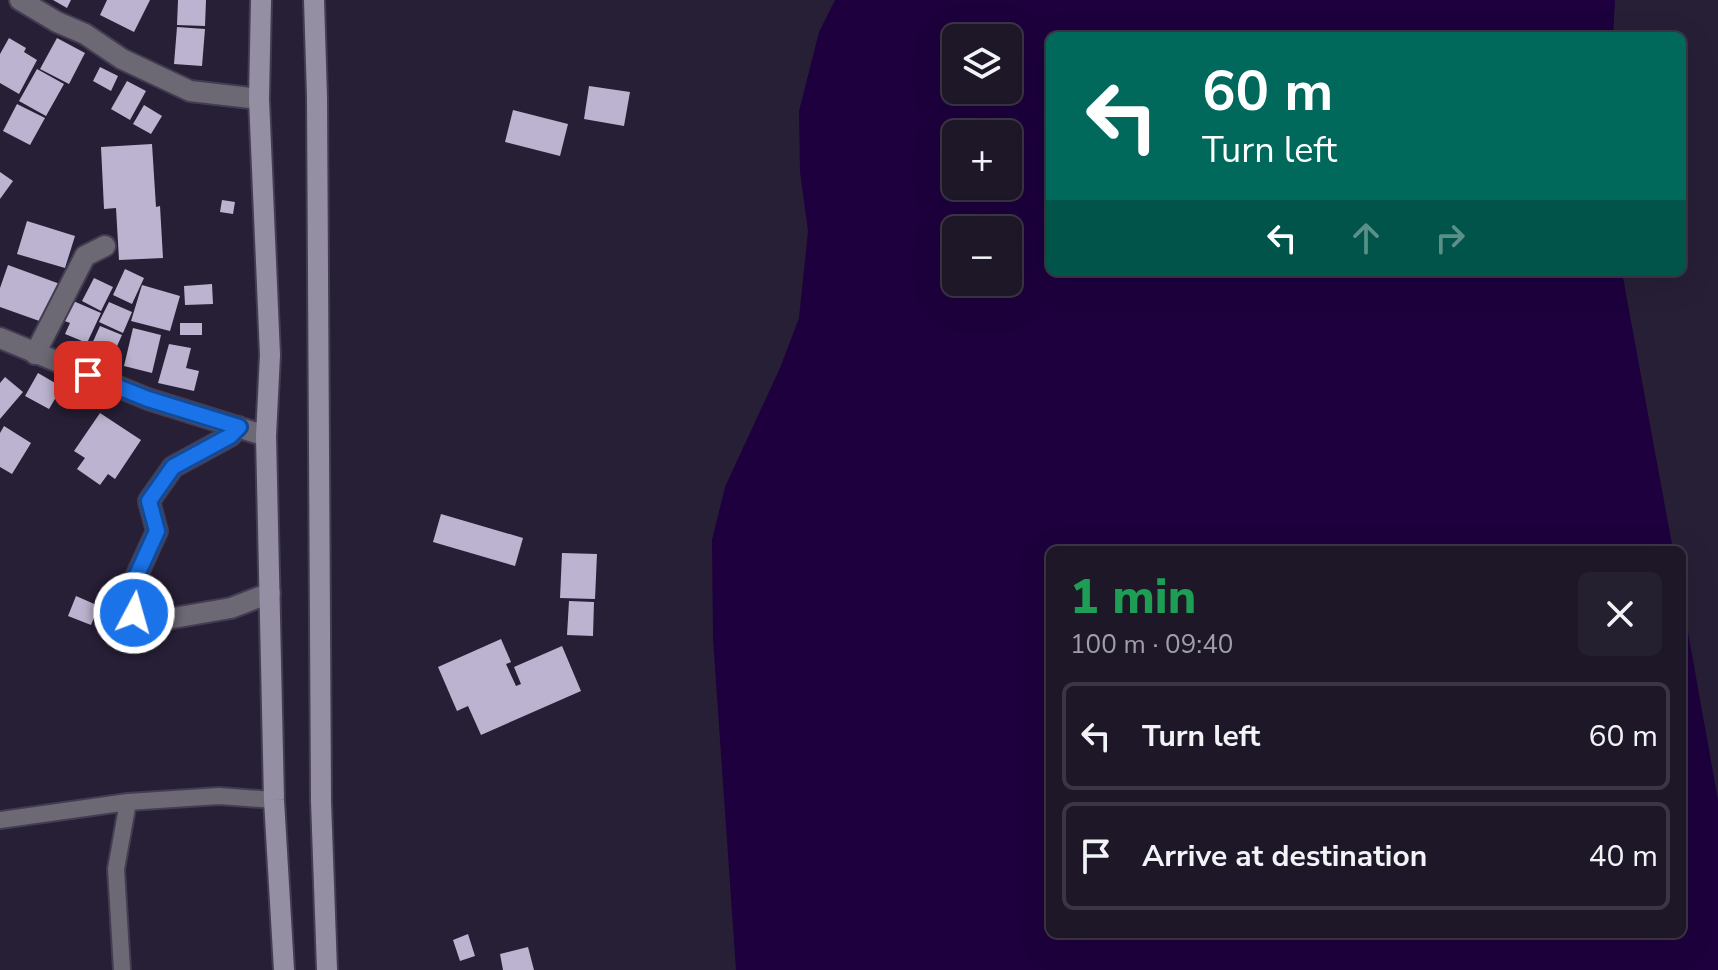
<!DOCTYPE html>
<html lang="en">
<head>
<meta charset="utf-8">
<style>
  :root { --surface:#1d1728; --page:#252030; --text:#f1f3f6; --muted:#a09fa8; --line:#3b3645 }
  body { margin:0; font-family:"Nunito Sans",sans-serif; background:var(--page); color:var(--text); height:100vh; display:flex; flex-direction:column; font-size:30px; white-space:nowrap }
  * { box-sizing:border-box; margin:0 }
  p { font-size:26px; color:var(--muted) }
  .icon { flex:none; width:44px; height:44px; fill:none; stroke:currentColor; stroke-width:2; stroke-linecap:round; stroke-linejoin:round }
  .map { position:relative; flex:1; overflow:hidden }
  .drawer { position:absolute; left:1046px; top:546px; width:640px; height:392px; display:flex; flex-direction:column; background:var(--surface); border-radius:12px; box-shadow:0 8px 32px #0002,0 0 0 2px var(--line) }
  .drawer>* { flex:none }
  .guide { position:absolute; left:1046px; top:32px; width:640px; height:244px; border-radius:12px; box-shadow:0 8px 32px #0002,0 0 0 2px var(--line); background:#00695c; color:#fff; overflow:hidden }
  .controls { position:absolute; left:942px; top:24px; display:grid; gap:16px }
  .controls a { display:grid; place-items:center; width:80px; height:80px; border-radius:12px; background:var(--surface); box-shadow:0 8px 32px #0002,0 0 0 2px var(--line); font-size:40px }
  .pin { position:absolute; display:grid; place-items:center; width:68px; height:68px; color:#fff; margin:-34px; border-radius:16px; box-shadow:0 4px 12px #0006 }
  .me { position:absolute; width:88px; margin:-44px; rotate:6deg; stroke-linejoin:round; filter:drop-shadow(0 0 6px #0008) }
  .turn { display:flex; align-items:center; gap:28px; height:168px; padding:0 24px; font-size:36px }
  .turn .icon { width:104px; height:104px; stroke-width:2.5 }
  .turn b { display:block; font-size:56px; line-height:68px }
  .lanes { display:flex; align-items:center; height:76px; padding:0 24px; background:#0003; justify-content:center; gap:40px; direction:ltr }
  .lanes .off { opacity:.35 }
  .round { display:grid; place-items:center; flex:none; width:84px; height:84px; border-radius:12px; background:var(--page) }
  .head { display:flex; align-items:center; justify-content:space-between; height:136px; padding:0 24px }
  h1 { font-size:48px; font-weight:800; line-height:60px; color:#1e9e55 }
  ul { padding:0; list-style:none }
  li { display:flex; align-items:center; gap:24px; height:108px; margin:0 16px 12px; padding:0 8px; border:4px solid var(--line); border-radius:12px }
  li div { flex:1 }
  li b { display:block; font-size:30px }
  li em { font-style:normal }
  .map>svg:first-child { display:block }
  .water { fill:#1d003d; fill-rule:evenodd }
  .building { fill:#bcb3d0 }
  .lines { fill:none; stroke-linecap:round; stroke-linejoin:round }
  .lane-casing { stroke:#433c52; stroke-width:20 }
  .street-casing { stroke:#433c52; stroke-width:24 }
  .secondary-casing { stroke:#433c52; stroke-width:24 }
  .lane { stroke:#6c6874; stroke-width:16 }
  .street { stroke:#6c6874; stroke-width:20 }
  .secondary { stroke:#948fa2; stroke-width:20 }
  .route-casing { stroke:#114b97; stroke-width:20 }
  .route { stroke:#1a73e8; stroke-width:14 }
</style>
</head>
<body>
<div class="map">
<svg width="1718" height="970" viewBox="0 0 1718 970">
  <rect width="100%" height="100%" fill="#271f36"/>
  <path class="water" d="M 835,0 L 1615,0 L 1613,36 L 1050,36 L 1050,272 L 1622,272 L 1673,550 L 1050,550 L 1050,934 L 1682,934 L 1682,599 L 1718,800 L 1718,970 L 736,970 L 713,639 L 712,540 L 725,487 L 780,368 L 799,318 L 808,231 L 800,172 L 799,111 L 819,32 ZM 956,38 L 1008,38 L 1008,90 L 956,90 ZM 956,134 L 1008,134 L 1008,186 L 956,186 ZM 956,230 L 1008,230 L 1008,282 L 956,282 Z"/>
  <path class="building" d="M 53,0 L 71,0 L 67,8 Z
    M 107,0 L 150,0 L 134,32 L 100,15 Z
    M 178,0 L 206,0 L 205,26 L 177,25 Z
    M 177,27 L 205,29 L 202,66 L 174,64 Z
    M 9,38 L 26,48 L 24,52 L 37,60 L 19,94 L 0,83 L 0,54 Z
    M 57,38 L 85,53 L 69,84 L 40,69 Z
    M 100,67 L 118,76 L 111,91 L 93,81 Z
    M 37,69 L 64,84 L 46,116 L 19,101 Z
    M 127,81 L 146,91 L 130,120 L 111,109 Z
    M 589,86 L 630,92 L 624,126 L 584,119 Z
    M 17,104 L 45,118 L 30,145 L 3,131 Z
    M 144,105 L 162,116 L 151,134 L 133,124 Z
    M 513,110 L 568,124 L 560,156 L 505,142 Z
    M 152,144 L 156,207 L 160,206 L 163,258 L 119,260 L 116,208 L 104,209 L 101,147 Z
    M 0,172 L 13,181 L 0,199 Z
    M 222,200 L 235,202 L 233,214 L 220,212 Z
    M 27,221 L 75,236 L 65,268 L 17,254 Z
    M 8,265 L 60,284 L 45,323 L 0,307 L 0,288 Z
    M 125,269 L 144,278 L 132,304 L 113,295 Z
    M 94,278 L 113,287 L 101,311 L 82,301 Z
    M 212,284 L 213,304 L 185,305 L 184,286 Z
    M 142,285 L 180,296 L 170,331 L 131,321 Z
    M 71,300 L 101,313 L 87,343 L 65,334 L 70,323 L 62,320 Z
    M 109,302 L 132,312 L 123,333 L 99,322 Z
    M 180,323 L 202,323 L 202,335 L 180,335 Z
    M 100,326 L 122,335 L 113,355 L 91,346 Z
    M 133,328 L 161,335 L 152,373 L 124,366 Z
    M 169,344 L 191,348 L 186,368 L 199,371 L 194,391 L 158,383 Z
    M 38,373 L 62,387 L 49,409 L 25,396 Z
    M 5,377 L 23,392 L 0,419 L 0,383 Z
    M 100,413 L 141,440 L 115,479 L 108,474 L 100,485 L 77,469 L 85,458 L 74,451 Z
    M 4,426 L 31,443 L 12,474 L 0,467 L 0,433 Z
    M 441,514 L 523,538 L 515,566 L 433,542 Z
    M 562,553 L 597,554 L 595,599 L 560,598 Z
    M 76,596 L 99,606 L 91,625 L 68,616 Z
    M 569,601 L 594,602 L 593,636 L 567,635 Z
    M 501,639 L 511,662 L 506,664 L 516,686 L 521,684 L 514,667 L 562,646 L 581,691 L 481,735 L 468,706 L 457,711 L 438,667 Z
    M 468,934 L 475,956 L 460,961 L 453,940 Z
    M 528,947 L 534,970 L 503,970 L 500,954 Z"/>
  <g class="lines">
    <g class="lane-casing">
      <path id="lane" d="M 0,820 L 128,802
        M 122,970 L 116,869 L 128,802 L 219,796 L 274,800"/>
    </g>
    <g class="street-casing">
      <path id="street" d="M 20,0 L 57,22 L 85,34 L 122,59 L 190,91 L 259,99
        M 0,338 L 148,399 L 266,436
        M 35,354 L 85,256 L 105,246
        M 239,427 L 230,436 L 173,467 L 149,501 L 157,531 L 131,588 L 134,613 L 150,622 L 231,608 L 270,593"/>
    </g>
    <g class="secondary-casing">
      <path id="secondary" d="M 261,0 L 259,99 L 270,355 L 266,436 L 274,800 L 284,970
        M 314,0 L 317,97 L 321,801 L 327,970"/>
    </g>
    <use href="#lane" class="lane"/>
    <use href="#street" class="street"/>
    <use href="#secondary" class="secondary"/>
  </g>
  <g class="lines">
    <g class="route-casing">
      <path id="route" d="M 88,375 L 148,399 L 239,427 L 230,436 L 173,467 L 149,501 L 157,531 L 131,588 L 134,613"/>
    </g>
    <use href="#route" class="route"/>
  </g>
</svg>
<div class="controls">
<a><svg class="icon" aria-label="layers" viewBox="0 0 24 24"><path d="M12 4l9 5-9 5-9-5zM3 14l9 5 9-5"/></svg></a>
<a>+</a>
<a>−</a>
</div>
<div class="pin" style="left:88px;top:375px;background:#d93025"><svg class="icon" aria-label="arrive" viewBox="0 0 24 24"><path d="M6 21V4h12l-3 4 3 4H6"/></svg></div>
<svg class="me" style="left:134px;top:613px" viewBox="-20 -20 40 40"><circle r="17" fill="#1a73e8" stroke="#fff" stroke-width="3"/><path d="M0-11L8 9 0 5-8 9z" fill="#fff"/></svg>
<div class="guide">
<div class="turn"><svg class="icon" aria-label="left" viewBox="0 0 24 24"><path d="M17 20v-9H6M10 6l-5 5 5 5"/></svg><div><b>60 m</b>Turn left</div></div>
<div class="lanes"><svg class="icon" aria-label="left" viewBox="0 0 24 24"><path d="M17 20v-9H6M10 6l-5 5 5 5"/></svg><svg class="icon off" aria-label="ahead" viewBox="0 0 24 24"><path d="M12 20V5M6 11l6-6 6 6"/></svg><svg class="icon off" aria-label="right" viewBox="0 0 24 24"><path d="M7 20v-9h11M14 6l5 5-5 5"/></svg></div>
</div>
<section class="drawer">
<div class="head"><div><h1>1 min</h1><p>100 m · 09:40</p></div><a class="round"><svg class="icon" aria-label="close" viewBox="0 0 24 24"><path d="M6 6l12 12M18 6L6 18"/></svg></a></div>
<ul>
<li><svg class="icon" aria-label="left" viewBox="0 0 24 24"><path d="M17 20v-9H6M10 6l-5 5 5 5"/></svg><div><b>Turn left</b></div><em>60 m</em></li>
<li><svg class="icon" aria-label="arrive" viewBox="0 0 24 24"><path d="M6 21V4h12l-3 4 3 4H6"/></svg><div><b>Arrive at destination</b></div><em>40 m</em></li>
</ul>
</section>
</div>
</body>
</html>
